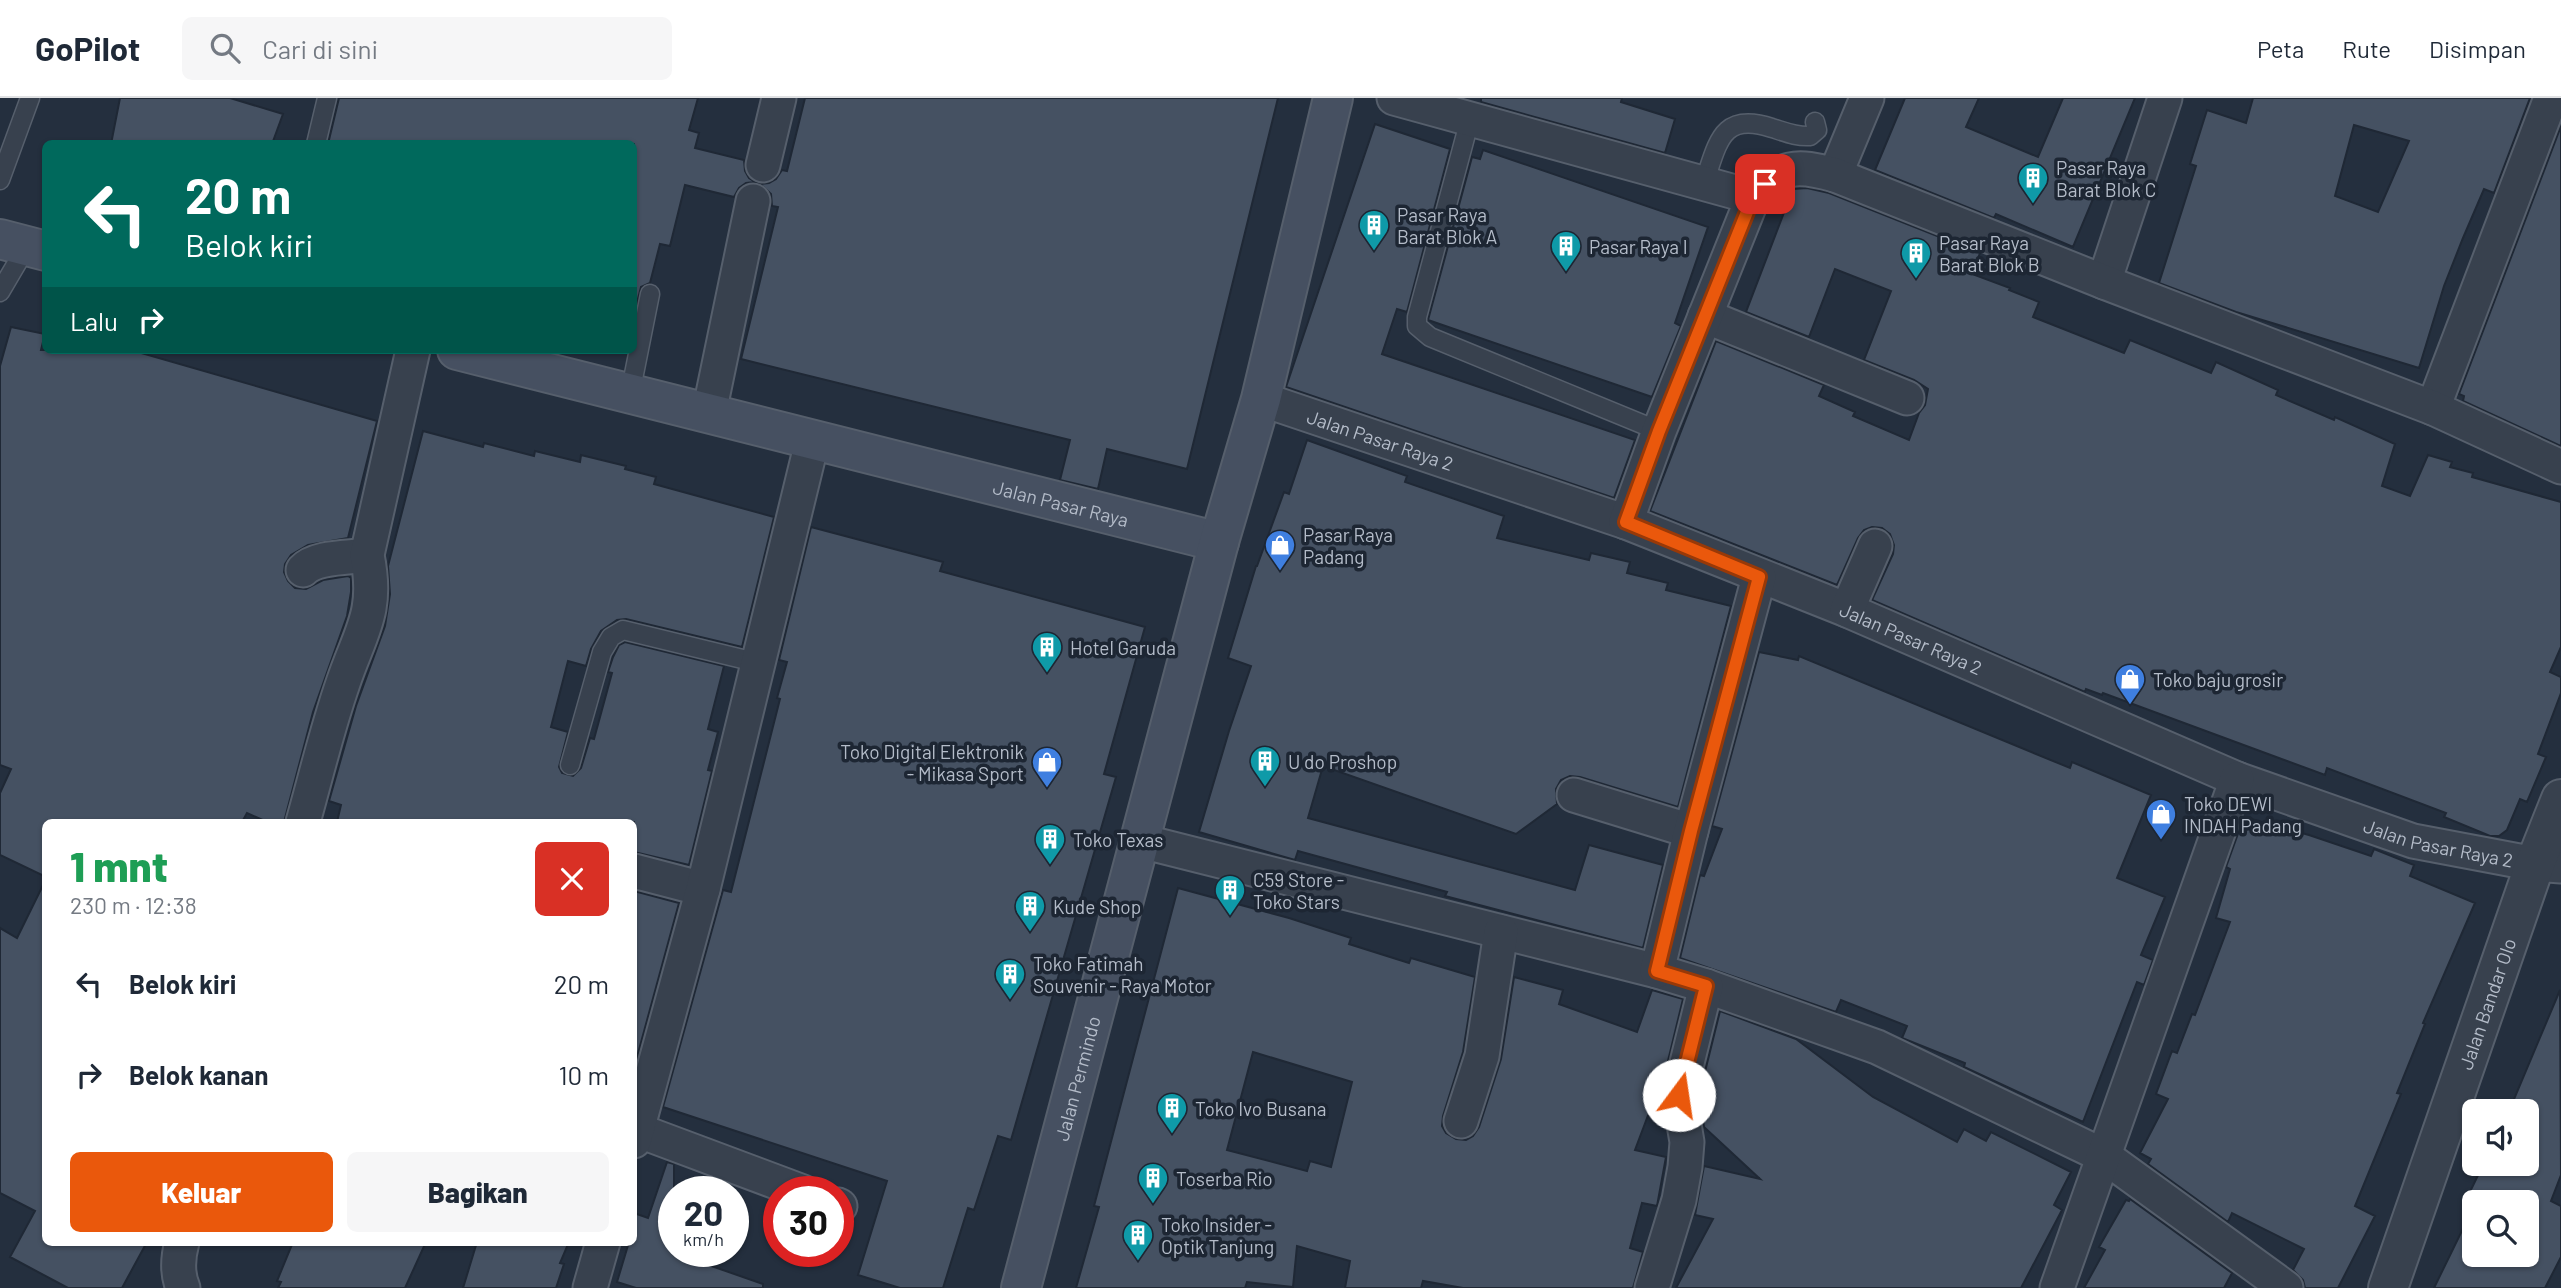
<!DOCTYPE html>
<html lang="id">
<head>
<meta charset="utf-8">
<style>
  :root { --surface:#fff; --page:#f6f6f7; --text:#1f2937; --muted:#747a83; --line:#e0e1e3; --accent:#ea580c }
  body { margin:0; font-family:Barlow,sans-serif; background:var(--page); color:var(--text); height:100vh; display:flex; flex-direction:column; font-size:26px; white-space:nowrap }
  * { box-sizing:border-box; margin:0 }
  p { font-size:23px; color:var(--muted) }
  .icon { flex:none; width:38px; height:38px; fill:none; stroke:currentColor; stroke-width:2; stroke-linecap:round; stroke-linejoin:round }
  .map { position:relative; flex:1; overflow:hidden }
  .drawer { position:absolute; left:42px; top:721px; width:595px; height:427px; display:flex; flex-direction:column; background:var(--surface); border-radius:10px; box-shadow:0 2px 5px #0004 }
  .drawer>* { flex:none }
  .guide { position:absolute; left:42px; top:42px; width:595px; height:214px; border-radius:10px; box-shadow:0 2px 5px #0004; background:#00695c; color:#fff; overflow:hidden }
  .tools { position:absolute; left:2462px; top:1001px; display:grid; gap:14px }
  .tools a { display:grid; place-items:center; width:77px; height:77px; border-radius:10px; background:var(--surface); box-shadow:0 2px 5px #0004; font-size:35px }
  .speed { position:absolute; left:658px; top:1078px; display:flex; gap:14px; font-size:35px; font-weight:700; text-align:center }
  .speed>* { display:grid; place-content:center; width:91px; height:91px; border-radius:50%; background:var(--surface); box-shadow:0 2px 5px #0004; line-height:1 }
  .speed small { font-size:18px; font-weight:400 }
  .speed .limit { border:10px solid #d22; background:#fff; color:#111 }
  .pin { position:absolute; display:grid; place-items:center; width:60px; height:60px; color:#fff; margin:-30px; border-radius:14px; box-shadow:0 4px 10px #0006 }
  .me { position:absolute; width:77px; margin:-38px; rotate:14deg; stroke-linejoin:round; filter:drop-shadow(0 0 5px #0008) }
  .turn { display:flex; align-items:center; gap:24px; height:147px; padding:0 28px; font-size:32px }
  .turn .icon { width:91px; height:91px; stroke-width:2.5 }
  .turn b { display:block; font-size:49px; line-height:60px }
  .then { display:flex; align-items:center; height:66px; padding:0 28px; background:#0003; gap:14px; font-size:26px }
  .round { display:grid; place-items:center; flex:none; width:74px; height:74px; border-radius:10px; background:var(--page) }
  .overview { display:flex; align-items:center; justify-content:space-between; height:119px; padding:0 28px }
  h1 { font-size:42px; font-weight:800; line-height:52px; color:#1e9e55 }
  .action { display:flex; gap:14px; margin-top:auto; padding:14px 28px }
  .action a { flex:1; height:80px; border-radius:10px; background:var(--accent); color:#fff; font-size:28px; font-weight:800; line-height:80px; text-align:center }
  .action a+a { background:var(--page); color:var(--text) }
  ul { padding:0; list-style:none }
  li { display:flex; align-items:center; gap:21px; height:91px; padding:0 28px }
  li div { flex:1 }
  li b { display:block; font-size:26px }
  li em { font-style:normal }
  header { display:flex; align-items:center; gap:42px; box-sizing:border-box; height:98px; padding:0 35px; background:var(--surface); border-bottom:2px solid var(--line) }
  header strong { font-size:33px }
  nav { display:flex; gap:38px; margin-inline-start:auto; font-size:24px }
  .search { width:490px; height:63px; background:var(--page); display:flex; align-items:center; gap:18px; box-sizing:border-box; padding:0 24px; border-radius:10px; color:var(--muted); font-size:26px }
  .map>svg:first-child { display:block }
  .building { fill:#455162; stroke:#1f2835; stroke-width:2; fill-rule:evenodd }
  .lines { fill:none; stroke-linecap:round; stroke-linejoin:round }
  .service-casing { stroke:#565f6c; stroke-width:21 }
  .minor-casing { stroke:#565f6c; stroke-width:37 }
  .tertiary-casing { stroke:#565f6c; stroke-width:42 }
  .secondary-casing { stroke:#565f6c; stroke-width:42 }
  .service { stroke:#38414e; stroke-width:18 }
  .minor { stroke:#38414e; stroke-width:33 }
  .tertiary { stroke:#38414e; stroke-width:38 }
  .secondary { stroke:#465061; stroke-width:38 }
  .route-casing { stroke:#983908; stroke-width:18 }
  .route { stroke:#ea580c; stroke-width:12 }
  .labels { text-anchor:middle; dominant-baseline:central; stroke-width:7; stroke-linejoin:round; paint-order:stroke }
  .poi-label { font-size:19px; fill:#b4bcc9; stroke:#1d2633; text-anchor:start }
  .street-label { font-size:19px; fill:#b4bcc9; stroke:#1d2633 }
</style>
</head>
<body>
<header>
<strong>GoPilot</strong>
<div class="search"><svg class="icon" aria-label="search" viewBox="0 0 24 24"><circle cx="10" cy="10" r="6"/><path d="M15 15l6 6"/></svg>Cari di sini</div>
<nav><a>Peta</a><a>Rute</a><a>Disimpan</a></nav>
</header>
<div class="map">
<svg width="2561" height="1190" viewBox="0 0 2561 1190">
  <rect width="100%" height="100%" fill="#242f3e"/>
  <path class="building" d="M 120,0 L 230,0 L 283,16 L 272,46 L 111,46 Z
    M 339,0 L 698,0 L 689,32 L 699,35 L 695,50 L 744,62 L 745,73 L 749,80 L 755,84 L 746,85 L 739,90 L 734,99 L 685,87 L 670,148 L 660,146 L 650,185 L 641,189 L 634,216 L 634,46 L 328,46 Z
    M 805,0 L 1278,0 L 1187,371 L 1107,351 L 1098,391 L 1060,382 L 1070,342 L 741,261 L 778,109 L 772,108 L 771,96 L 760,86 L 769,85 L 776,81 L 782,72 L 787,73 Z
    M 1481,0 L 1622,0 L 1621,4 L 1675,21 L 1665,55 L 1481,4 Z
    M 1905,0 L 1979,0 L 1966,29 L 2038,59 L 2063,0 L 2135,0 L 2073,149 L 1996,116 L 1994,120 L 1875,72 Z
    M 2253,0 L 2530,0 L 2494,95 L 2484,91 L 2463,140 L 2444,188 L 2419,270 L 2236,214 L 2159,185 L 2196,68 L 2190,66 L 2207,12 L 2246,25 ZM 2354,27 L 2409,43 L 2378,114 L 2335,98 Z
    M 1375,26 L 1450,51 L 1407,214 L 1397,211 L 1382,256 L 1635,342 L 1614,400 L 1286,289 Z
    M 2561,28 L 2561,348 L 2463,303 L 2464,298 L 2459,296 Z
    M 1483,52 L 1708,129 L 1675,225 L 1681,228 L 1652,299 L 1428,222 L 1472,59 L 1480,61 Z
    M 1807,90 L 1829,95 L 1980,155 L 1972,176 L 2010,190 L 2009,192 L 2039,204 L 2033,219 L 2124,255 L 2130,242 L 2211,275 L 2216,264 L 2278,292 L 2276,297 L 2334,322 L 2335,319 L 2395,346 L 2382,388 L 2410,398 L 2428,357 L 2452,364 L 2450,369 L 2473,375 L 2472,379 L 2561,404 L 2561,549 L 2550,574 L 2561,579 L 2561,595 L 2538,656 L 2546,659 L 2527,704 L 2520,701 L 2507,732 L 2499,738 L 2490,738 L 2444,719 L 2446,715 L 2327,670 L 2325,677 L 2103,595 L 2102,597 L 2086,591 L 2085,594 L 1872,502 L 1893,456 L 1894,447 L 1890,436 L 1882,430 L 1872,429 L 1864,432 L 1858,440 L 1837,487 L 1650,413 L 1716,243 L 1824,287 L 1819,298 L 1855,314 L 1853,318 L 1909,342 L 1919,315 L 1925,307 L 1928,291 L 1914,282 L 1864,262 L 1891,193 L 1835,171 L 1809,239 L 1746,214 L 1793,91 Z
    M 11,229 L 45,236 L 41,252 L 131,252 L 377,323 L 348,440 L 308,447 L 291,457 L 285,466 L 284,474 L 288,483 L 295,490 L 306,491 L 323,482 L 348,478 L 351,480 L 351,494 L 347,518 L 313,614 L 284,724 L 267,724 L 247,715 L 242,724 L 46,724 L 46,779 L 0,757 L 0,695 L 11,671 L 0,667 L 0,268 Z
    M 423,333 L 483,349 L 484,345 L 534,358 L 535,353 L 580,364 L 581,357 L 626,368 L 625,371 L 656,379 L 654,386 L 774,419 L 742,549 L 626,521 L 617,522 L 601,533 L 591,551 L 586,568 L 568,563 L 551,629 L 568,634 L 559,669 L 562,675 L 573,678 L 581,670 L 590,640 L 594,641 L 612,575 L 608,574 L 613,559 L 619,547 L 625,544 L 724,568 L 708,631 L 718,634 L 708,672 L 712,673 L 689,767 L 634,754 L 634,724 L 337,724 L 341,707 L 329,703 L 356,608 L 385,528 L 390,496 L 388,468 Z
    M 1307,342 L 1407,378 L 1405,384 L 1504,418 L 1497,440 L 1589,462 L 1591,455 L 1630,464 L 1627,475 L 1668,485 L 1666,492 L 1731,508 L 1678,709 L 1580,679 L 1570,678 L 1561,682 L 1556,691 L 1557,706 L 1516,736 L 1323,668 L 1308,720 L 1575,792 L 1589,747 L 1663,767 L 1643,850 L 1445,798 L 1447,794 L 1298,753 L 1295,762 L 1199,734 L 1229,633 L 1251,568 L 1228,560 L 1256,468 L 1257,468 L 1284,394 L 1289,396 Z
    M 811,429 L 943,464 L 940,473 L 1145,529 L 1104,676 L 1116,679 L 1011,1042 L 998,1038 L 974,1112 L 968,1110 L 943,1190 L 900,1190 L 858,1177 L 887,1083 L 663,1009 L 723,792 L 731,794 L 780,601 L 777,600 L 787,564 L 779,562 Z
    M 1759,554 L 1798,562 L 1799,558 L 2070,670 L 2072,664 L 2151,697 L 2117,780 L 2165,799 L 2141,857 L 2153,862 L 2144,887 L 2137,884 L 2083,1024 L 1964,969 L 1965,965 L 1902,940 L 1907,928 L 1841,902 L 1836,914 L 1680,860 L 1700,777 L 1704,778 L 1722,731 L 1712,728 Z
    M 2244,719 L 2309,737 L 2371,758 L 2374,751 L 2414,767 L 2410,778 L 2475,805 L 2423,925 L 2425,926 L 2397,995 L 2401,996 L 2355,1108 L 2375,1118 L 2338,1190 L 2305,1190 L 2303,1182 L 2293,1172 L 2304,1151 L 2232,1115 L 2228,1124 L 2148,1066 L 2151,1061 L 2140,1055 L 2168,1001 L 2156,996 L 2172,953 L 2177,955 L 2192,916 L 2195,917 L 2230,824 L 2216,820 L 2230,771 L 2226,769 Z
    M 46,781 L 46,1144 L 147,1144 L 122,1190 L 68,1190 L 10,1159 L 35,1113 L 0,1095 L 0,830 L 17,840 Z
    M 1178,790 L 1289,820 L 1351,840 L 1349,846 L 1409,865 L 1411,860 L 1475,879 L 1463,954 L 1443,1018 L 1442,1028 L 1446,1035 L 1456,1041 L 1466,1042 L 1473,1038 L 1479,1029 L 1501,961 L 1514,879 L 1563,892 L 1559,906 L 1637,934 L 1652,892 L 1683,901 L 1667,967 L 1635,1052 L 1666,1059 L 1657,1108 L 1642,1105 L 1630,1150 L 1643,1154 L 1633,1190 L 1463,1190 L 1423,1183 L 1421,1190 L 1345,1190 L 1350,1163 L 1297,1148 L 1293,1189 L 1247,1184 L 1245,1190 L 1076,1190 L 1099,1109 L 1094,1108 ZM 1253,954 L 1352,984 L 1331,1069 L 1310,1063 L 1307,1073 L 1227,1052 Z
    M 634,793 L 679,805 L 637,959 L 634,958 Z
    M 2560,892 L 2561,1077 L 2551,1103 L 2561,1108 L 2561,1159 L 2545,1190 L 2434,1190 L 2474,1108 L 2474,1157 L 2527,1157 L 2527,1104 L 2465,1104 L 2482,1069 L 2490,1073 L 2493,1066 L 2527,1066 L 2527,1013 L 2509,1013 Z
    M 1720,913 L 1796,941 L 1873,999 L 1957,1044 L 1964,1031 L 1986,1043 L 1991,1034 L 2071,1074 L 2054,1107 L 2062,1112 L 2021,1190 L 1676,1190 L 1713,1121 L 1695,1117 L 1704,1068 L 1760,1081 L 1704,1029 L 1699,998 Z
    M 667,1064 L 674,1066 L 674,1153 L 700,1153 L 697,1163 L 763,1186 L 763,1190 L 636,1190 L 617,1184 L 629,1144 L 634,1144 L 634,1115 L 648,1120 Z
    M 2130,1101 L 2232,1175 L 2224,1190 L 2084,1190 L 2105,1152 L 2099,1149 L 2126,1102 L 2129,1103 Z
    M 293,1144 L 426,1144 L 405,1190 L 278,1190 L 281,1184 L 277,1183 Z
    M 477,1144 L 569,1144 L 560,1165 L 564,1166 L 556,1190 L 463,1190 Z"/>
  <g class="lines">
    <g class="service-casing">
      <path id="service" d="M 1470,21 L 1417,219 L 1417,228 L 1430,239 L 1659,333
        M 316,46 L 327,0
        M 0,82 L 30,0
        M 1704,85 C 1718,45 1721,13 1772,30 C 1785,34 1797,39 1810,38 L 1817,32 L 1815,24
        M 0,194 L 27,148
        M 630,296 L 650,196
        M 570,667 L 602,554 L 611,539 L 623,532 L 759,565"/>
    </g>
    <g class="minor-casing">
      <g id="minor">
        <path d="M 1394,0 L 1753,99"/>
        <path d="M 763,67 L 779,0"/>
        <path d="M 1835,77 L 1867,0"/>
        <path d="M 2104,184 L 2165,0"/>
        <path d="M 1705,218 L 1907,300"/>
        <path id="s1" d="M 1261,301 L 1626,424 L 1847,512 L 2237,681 L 2413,743 L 2535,766 L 2561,768"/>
        <path d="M 2433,310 L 2551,0"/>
        <path d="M 709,315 L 753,103"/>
        <path d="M 1626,424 L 1659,333 L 1753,99 C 1782,67 1795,66 1835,77 L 2104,184 L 2433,310 L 2561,369"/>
        <path d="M 303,472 C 316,458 349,460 367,457"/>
        <path d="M 1847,512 L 1875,448"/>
        <path d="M 1574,697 L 1691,733"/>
        <path d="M 303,724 C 316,678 327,631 343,585 C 360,534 379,515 367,457 L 413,252"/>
        <path d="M 1141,743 L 1657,873 L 1706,888 L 1877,949 L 2104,1058 L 2286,1190"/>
        <path d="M 634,773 L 703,791"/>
        <path d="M 1657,873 L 1691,733 L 1759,479"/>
        <path d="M 1461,1023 L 1482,958 L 1501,834"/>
        <path d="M 637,1032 L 803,1094"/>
        <path d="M 634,1043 L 703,791 L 812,344"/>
        <path d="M 838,1107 L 840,1108"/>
        <path d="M 182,1144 C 178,1159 177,1176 183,1190"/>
        <path d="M 590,1190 L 603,1144"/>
        <path d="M 1652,1190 L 1679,1102 L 1685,1069 L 1687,1044 L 1679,997 L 1706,888"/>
        <path d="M 2057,1190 L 2237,681"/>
      </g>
    </g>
    <g class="tertiary-casing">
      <g id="tertiary">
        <path id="s2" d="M 2388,1190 L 2535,766 L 2561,701"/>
      </g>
    </g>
    <g class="secondary-casing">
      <g id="secondary">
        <path d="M 0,141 L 46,153"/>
        <path id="s3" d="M 457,252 C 711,317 965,381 1219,444"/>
        <path id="s4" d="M 1021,1190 L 1219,444 L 1261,301 L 1333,0"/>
      </g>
    </g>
    <use href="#service" class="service"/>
    <use href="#minor" class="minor"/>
    <use href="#tertiary" class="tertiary"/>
    <use href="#secondary" class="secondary"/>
  </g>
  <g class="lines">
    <g class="route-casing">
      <path id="route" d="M 1679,997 L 1706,888 L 1657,873 L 1691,733 L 1759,479 L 1626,424 L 1659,333 L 1753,99 L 1765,86"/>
    </g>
    <use href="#route" class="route"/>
  </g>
  <defs>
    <g id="building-pin" transform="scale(1.575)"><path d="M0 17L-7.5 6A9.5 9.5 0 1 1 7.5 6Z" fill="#0f9aa8" stroke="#1d2633"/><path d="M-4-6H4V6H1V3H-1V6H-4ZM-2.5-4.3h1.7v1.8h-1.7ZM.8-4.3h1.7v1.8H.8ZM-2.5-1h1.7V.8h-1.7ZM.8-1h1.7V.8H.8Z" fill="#fff"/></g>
    <g id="shop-pin" transform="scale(1.575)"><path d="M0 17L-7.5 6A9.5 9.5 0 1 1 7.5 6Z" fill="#3f7fe0" stroke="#1d2633"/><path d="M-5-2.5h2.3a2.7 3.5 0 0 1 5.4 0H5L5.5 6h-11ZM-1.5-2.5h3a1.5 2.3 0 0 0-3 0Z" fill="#fff"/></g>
  </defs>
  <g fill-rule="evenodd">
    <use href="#building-pin" x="2033" y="80"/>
    <use href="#building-pin" x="1374" y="127"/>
    <use href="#building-pin" x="1566" y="148"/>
    <use href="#building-pin" x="1916" y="155"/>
    <use href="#shop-pin" x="1280" y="447"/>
    <use href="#building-pin" x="1047" y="549"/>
    <use href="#shop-pin" x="2130" y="581"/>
    <use href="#building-pin" x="1265" y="663"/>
    <use href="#shop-pin" x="1047" y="664"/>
    <use href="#shop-pin" x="2161" y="716"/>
    <use href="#building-pin" x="1050" y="741"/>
    <use href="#building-pin" x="1230" y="792"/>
    <use href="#building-pin" x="1030" y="808"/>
    <use href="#building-pin" x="1010" y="876"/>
    <use href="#building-pin" x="1172" y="1010"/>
    <use href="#building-pin" x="1153" y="1080"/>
    <use href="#building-pin" x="1138" y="1137"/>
  </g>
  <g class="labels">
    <g class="poi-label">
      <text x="2056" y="69">Pasar Raya<tspan x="2056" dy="22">Barat Blok C</tspan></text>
      <text x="1397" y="116">Pasar Raya<tspan x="1397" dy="22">Barat Blok A</tspan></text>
      <text x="1939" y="144">Pasar Raya<tspan x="1939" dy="22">Barat Blok B</tspan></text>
      <text x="1589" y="148">Pasar Raya I</text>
      <text x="1303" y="436">Pasar Raya<tspan x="1303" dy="22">Padang</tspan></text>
      <text x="1070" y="549">Hotel Garuda</text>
      <text x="2153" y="581">Toko baju grosir</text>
      <text x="1024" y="653" text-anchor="end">Toko Digital Elektronik<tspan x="1024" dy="22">- Mikasa Sport</tspan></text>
      <text x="1288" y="663">U do Proshop</text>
      <text x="2184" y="705">Toko DEWI<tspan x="2184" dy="22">INDAH Padang</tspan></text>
      <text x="1073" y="741">Toko Texas</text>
      <text x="1253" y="781">C59 Store -<tspan x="1253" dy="22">Toko Stars</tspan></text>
      <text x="1053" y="808">Kude Shop</text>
      <text x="1033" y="865">Toko Fatimah<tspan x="1033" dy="22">Souvenir - Raya Motor</tspan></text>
      <text x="1195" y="1010">Toko Ivo Busana</text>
      <text x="1176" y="1080">Toserba Rio</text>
      <text x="1161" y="1126">Toko Insider -<tspan x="1161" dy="22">Optik Tanjung</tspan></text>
    </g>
    <g class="street-label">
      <text stroke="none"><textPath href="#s1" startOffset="126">Jalan Pasar Raya 2</textPath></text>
      <text stroke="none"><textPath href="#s3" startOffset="623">Jalan Pasar Raya</textPath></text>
      <text stroke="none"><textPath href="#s1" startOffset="693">Jalan Pasar Raya 2</textPath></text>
      <text stroke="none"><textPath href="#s1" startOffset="1260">Jalan Pasar Raya 2</textPath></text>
      <text stroke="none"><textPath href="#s2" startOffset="301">Jalan Bandar Olo</textPath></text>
      <text stroke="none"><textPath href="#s4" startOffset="217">Jalan Permindo</textPath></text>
    </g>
  </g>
</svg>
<div class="tools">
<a><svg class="icon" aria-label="sound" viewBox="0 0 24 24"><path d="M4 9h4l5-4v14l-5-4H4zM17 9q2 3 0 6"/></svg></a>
<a><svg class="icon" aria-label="search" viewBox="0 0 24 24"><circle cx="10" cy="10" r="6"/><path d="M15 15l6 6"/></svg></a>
</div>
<div class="speed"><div>20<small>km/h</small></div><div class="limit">30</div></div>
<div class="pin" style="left:1765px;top:86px;background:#d93025"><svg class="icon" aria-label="arrive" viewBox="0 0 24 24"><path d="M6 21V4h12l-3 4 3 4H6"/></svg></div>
<svg class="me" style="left:1679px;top:997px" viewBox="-20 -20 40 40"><circle r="19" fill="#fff"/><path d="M0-13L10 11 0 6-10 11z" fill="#ea580c"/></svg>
<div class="guide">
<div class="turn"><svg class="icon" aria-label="left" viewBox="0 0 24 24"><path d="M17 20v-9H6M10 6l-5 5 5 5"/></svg><div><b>20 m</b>Belok kiri</div></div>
<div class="then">Lalu<svg class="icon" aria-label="right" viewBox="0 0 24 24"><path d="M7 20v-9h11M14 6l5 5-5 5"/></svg></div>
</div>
<section class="drawer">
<div class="overview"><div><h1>1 mnt</h1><p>230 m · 12:38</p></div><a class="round" style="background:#d93025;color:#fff"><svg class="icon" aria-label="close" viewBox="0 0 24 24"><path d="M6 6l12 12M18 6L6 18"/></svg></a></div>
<ul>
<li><svg class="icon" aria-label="left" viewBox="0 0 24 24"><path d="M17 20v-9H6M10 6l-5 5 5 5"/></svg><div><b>Belok kiri</b></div><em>20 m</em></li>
<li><svg class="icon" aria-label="right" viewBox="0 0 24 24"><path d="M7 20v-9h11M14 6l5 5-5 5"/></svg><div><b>Belok kanan</b></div><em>10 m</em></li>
</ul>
<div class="action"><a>Keluar</a><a>Bagikan</a></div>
</section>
</div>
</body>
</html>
